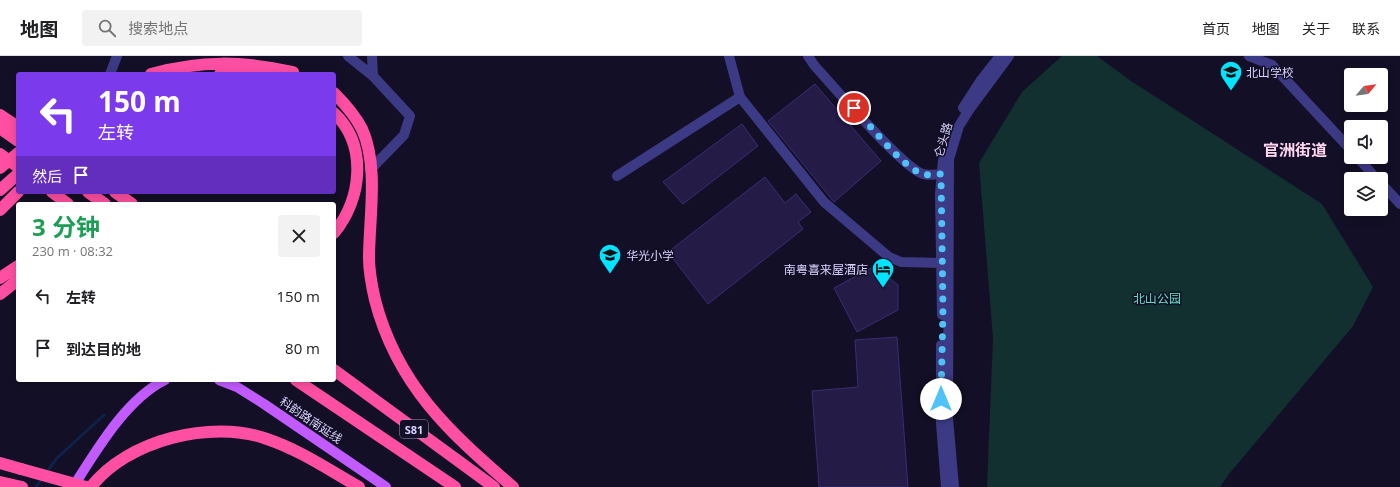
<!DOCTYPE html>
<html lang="zh">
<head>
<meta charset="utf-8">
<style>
  :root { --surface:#fff; --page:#f2f2f2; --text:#202124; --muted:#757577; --line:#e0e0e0 }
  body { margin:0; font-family:"Open Sans","Noto Sans SC",sans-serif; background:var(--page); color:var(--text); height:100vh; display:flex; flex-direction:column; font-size:15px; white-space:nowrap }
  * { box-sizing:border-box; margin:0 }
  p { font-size:13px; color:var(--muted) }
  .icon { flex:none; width:22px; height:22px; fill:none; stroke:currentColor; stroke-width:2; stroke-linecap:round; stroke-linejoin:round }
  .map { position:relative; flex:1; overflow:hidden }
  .details { position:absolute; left:16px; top:146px; width:320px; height:180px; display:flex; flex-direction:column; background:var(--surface); border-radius:4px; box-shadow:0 2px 10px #0003 }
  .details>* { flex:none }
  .hud { position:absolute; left:16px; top:16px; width:320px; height:122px; border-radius:4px; box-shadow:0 2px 10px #0003; background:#7c3aed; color:#fff; overflow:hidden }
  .needle { width:26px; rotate:61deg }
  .fabs { position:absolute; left:1344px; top:12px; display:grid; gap:8px }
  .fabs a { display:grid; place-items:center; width:44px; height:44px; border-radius:4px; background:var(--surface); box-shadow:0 2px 10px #0003; font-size:20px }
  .pin { position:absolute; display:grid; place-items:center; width:34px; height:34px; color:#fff; margin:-17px; border:2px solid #fff; border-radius:50%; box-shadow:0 1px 4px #0007 }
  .me { position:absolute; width:44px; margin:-22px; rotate:0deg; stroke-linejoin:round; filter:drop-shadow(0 0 3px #0008) }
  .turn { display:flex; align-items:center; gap:14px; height:84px; padding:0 16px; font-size:18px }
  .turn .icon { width:52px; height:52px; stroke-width:2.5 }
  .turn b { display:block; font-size:28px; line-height:34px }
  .then { display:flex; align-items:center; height:38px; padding:0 16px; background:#0003; gap:8px; font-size:15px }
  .round { display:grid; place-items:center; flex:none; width:42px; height:42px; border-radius:4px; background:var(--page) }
  .summary { display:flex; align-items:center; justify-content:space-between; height:68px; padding:0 16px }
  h1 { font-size:24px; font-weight:700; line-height:30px; color:#1e9e55 }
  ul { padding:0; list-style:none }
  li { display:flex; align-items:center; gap:12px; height:52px; padding:0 16px }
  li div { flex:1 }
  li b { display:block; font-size:15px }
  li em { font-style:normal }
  header { display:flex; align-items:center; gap:24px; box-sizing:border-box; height:56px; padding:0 20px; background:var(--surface); border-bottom:1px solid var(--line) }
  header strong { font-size:19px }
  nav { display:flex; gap:22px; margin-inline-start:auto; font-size:14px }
  .search { width:280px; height:36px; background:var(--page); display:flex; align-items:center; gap:10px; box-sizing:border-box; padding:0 14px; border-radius:4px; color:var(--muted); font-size:15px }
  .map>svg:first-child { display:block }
  .green { fill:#12302f }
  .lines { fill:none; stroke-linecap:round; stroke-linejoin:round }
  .stream { stroke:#0c2248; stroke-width:3 }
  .building { fill:#241b47; stroke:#3b2d73 }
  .minor { stroke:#3d3a85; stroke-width:10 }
  .major { stroke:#c25bff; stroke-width:10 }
  .highway { stroke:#ff4fa3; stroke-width:12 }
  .highway-bridge { stroke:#ff4fa3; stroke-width:12 }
  .route { stroke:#4fc3f7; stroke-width:7; stroke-dasharray:0 12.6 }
  .labels { text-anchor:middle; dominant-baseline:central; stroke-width:3; stroke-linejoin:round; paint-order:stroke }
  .shield { fill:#130f26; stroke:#9e99be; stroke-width:1 }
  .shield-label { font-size:11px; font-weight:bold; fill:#d9d4ff }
  .poi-label { font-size:12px; fill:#d9d4ff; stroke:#130f26; text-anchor:start }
  .street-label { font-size:12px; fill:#d9d4ff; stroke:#130f26 }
  .park-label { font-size:12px; fill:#5fe0c0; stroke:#130f26 }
  .district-label { font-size:16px; font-weight:bold; fill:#ffd6f0; stroke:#130f26 }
</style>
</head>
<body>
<header>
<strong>地图</strong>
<div class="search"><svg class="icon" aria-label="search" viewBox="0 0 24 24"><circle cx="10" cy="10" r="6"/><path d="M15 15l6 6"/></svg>搜索地点</div>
<nav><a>首页</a><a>地图</a><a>关于</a><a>联系</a></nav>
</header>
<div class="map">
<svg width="1400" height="431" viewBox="0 0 1400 431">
  <rect width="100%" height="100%" fill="#130f26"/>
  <path class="green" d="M 1062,0 L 1097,0 L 1131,25 L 1322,148 L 1373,231 L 1353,270 L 1229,418 L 1220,431 L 987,431 L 993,282 L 979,107 L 1022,36 Z"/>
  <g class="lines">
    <path class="stream" d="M 46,417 L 57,402 L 104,359
      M 36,431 L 43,421"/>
  </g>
  <path class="building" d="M 815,28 L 881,105 L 834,146 L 768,65 Z
    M 742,68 L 758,90 L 683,148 L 663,126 Z
    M 765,121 L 785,147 L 796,138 L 811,156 L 798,166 L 803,173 L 708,248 L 668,196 Z
    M 875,210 L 898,229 L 898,254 L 857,276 L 834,232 Z
    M 897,281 L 908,431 L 819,431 L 812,335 L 858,331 L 855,284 Z"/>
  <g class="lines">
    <path class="minor" d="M 348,0 L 373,20 L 410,60 L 404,79 L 370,114
      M 372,0 L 373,20
      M 729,0 L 740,41 L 824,146 L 889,201 L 901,206 L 942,207
      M 808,0 L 814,9 C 832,29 903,112 923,118 C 928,120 936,118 941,118
      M 1249,0 L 1272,9 L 1351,94
      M 110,18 L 117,0
      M 963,52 L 981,24 L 1000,0
      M 1357,101 L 1377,123
      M 617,120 L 740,41
      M 1381,127 L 1400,148
      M 942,259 L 940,138 L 943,104
      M 941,289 L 941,367 L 946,431
      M 954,431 L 948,362 L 949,103 L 959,70 L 969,54 L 1009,0"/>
    <path class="major" d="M 219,324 L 237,331 L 264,348 L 386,431
      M 73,431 C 96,395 126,343 165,324"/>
    <path class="highway" d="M 151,18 C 201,4 243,5 293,16
      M 220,18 L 253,14
      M 334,37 C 345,48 355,59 362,73 C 379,110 369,163 369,202 C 369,216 372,231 375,244 C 397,329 450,377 513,431
      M 334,57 C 368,89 362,143 334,177
      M 0,59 L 18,71
      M 0,72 L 18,85
      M 0,98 L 18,111
      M 0,134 L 18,118
      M 52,136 L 68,148
      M 88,136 L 105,148
      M 115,136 L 132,148
      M 0,154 L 18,136
      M 0,222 L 18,210
      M 0,238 L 18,224
      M 334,314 L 494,431
      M 296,324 L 455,431
      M 0,407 L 21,413
      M 0,426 L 22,431
      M 91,431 C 127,384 212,363 267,383 C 300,394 329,414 359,431"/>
    <path class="highway-bridge" d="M 0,112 L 18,97
      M 21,413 L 86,431"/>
  </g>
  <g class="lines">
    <path class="route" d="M 854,52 C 868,67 904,113 923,118 C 928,120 936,118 941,118 L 943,253 L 941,343"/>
  </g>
  <defs>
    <g id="school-pin" transform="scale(1.15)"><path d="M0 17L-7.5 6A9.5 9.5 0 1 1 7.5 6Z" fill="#00e5ff" stroke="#130f26"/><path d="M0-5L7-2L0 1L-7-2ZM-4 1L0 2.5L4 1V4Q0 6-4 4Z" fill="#111"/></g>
    <g id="hotel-pin" transform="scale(1.15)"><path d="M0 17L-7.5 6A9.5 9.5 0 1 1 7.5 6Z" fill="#00e5ff" stroke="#130f26"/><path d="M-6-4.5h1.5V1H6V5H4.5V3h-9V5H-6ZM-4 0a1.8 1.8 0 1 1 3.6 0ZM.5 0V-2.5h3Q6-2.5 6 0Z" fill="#111"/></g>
  </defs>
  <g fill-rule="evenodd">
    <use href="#school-pin" x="1231" y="16"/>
    <use href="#school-pin" x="610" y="199"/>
    <use href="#hotel-pin" x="883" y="213"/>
  </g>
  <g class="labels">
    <rect class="shield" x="400" y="364" width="28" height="18" rx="3"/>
    <g class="shield-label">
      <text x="414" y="373">S81</text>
    </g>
    <g class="poi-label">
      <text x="1246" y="16">北山学校</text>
      <text x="626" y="199">华光小学</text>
      <text x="868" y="213" text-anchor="end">南粤喜来屋酒店</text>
    </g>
    <g class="street-label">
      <text transform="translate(943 84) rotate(-74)">仑头路</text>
      <text transform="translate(311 364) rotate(34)">科韵路南延线</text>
    </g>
    <g class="park-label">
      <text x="1157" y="242">北山公园</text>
    </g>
    <g class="district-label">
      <text x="1295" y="94">官洲街道</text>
    </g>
  </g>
</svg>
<div class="fabs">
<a><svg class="needle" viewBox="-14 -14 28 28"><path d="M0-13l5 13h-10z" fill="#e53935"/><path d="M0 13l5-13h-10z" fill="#757577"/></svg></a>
<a><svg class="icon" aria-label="sound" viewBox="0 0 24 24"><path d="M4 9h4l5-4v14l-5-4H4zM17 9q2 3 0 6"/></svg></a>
<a><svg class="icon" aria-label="layers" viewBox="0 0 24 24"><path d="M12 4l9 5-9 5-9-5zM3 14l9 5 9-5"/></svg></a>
</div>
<div class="pin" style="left:854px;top:52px;background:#d93025"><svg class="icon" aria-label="arrive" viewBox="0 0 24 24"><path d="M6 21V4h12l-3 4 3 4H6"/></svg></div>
<svg class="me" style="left:941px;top:343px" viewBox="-20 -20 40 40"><circle r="19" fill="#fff"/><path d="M0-13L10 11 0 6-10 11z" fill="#4fc3f7"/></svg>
<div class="hud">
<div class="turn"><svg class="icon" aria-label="left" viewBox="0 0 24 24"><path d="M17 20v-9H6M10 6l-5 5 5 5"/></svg><div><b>150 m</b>左转</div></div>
<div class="then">然后<svg class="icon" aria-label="arrive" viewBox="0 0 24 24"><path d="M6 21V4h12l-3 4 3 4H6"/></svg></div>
</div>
<section class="details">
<div class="summary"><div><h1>3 分钟</h1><p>230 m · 08:32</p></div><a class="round"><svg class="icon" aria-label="close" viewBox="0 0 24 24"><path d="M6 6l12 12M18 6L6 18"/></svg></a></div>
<ul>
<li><svg class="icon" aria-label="left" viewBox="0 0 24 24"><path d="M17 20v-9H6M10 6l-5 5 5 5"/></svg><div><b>左转</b></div><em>150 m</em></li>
<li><svg class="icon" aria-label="arrive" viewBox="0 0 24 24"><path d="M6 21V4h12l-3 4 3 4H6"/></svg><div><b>到达目的地</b></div><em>80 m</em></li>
</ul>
</section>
</div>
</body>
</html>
